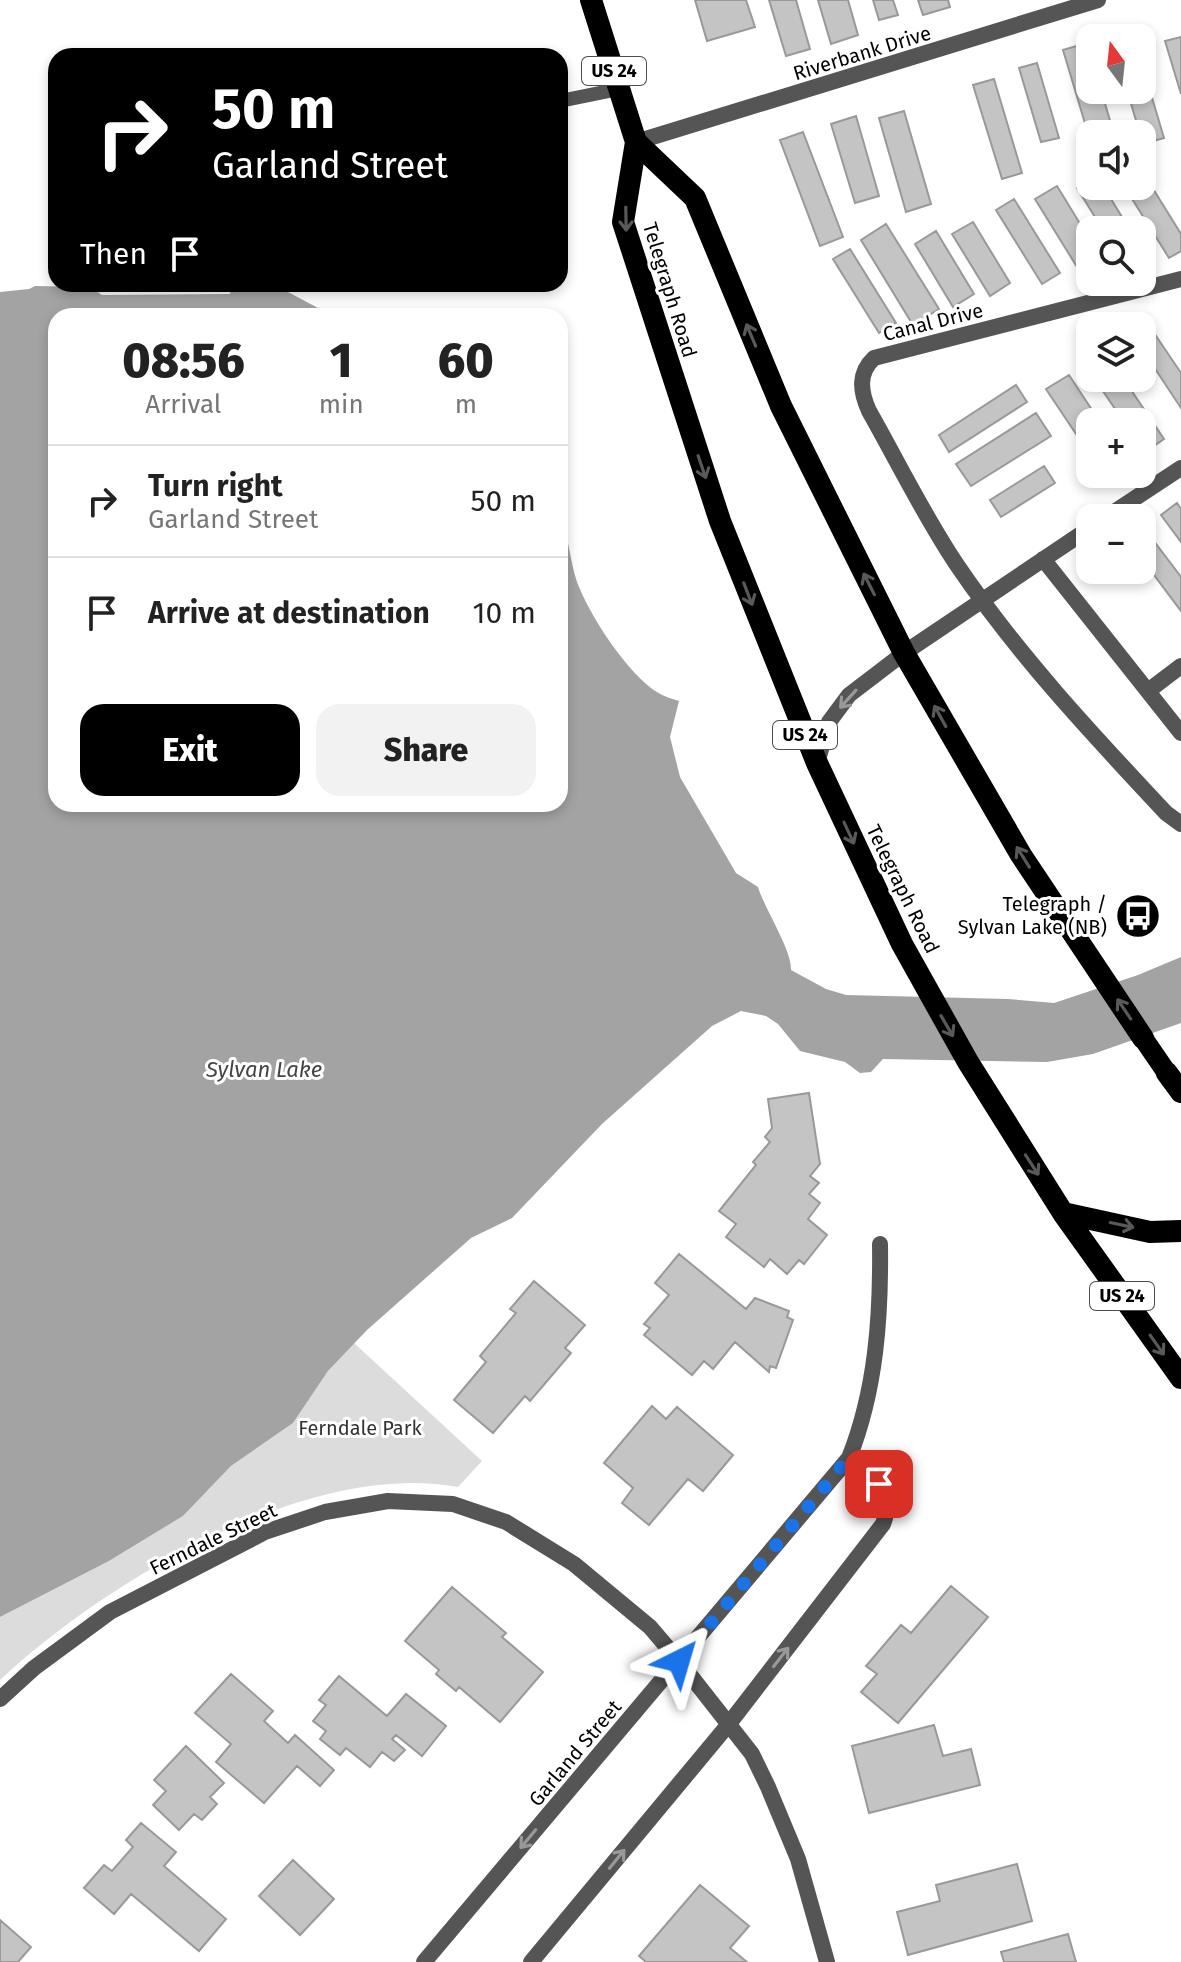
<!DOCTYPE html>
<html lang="en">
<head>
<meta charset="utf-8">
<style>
  :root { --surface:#fff; --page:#f2f2f2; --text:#222; --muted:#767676; --line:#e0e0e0; --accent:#000 }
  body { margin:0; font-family:"Fira Sans",sans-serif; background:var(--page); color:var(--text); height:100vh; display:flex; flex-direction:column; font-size:30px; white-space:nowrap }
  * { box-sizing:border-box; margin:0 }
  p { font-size:26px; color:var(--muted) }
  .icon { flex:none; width:44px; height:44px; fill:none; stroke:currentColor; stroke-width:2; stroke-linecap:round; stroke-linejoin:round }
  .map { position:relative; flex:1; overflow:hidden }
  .details { position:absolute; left:48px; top:308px; width:520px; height:504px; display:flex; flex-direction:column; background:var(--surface); border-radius:24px; box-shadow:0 4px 12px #0003 }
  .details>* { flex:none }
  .hud { position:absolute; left:48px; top:48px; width:520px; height:244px; border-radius:24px; box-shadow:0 4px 12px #0003; background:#000; color:#fff; overflow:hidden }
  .needle { width:52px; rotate:345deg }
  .controls { position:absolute; left:1076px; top:24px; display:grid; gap:16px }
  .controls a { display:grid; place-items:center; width:80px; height:80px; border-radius:16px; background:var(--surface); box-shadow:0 4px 12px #0003; font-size:40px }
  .pin { position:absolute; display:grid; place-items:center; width:68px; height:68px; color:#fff; margin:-34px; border-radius:16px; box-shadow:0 4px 12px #0006 }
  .me { position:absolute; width:88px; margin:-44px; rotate:40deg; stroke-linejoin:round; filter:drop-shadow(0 0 6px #0008) }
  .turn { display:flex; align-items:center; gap:28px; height:168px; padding:0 32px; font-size:36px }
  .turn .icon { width:104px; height:104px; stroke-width:2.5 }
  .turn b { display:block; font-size:56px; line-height:68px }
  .then { display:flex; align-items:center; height:76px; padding:0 32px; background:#0003; gap:16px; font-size:30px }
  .eta { display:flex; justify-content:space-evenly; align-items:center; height:136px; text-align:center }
  .eta b { font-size:48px; font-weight:800; line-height:56px }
  .action { display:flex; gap:16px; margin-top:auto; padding:16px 32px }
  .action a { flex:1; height:92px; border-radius:24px; background:var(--accent); color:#fff; font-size:32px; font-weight:800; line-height:92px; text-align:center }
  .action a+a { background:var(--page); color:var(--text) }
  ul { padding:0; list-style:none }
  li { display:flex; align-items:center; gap:24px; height:112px; padding:0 32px; border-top:2px solid var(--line) }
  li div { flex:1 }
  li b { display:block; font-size:30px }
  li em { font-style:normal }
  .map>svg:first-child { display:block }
  .green { fill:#dcdcdc }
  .water { fill:#a3a3a3 }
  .building { fill:#c4c4c4; stroke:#999; stroke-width:2 }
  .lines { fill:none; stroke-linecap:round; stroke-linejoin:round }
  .service { stroke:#555; stroke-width:14 }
  .minor { stroke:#555; stroke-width:16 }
  .primary { stroke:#000; stroke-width:20 }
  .trunk { stroke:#000; stroke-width:22 }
  .oneway { stroke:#595959 }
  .oneway2 { stroke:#999 }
  .route { stroke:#1a73e8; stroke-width:14; stroke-dasharray:0 25.2 }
  .labels { text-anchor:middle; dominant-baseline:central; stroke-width:6; stroke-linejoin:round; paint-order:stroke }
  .shield { fill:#fff; stroke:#4c4c4c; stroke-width:2 }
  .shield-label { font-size:18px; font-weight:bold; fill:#000 }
  .street-label { font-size:20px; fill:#000; stroke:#fff }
  .poi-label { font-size:20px; fill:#000; stroke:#fff; text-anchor:end }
  .park-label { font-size:20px; fill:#333; stroke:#fff }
  .water-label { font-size:22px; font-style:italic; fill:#444; stroke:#fff }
</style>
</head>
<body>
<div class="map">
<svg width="1181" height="1962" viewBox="0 0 1181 1962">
  <rect width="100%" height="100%" fill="#fff"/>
  <path class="green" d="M 354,1343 L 482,1461 L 458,1487 C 309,1459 105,1582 0,1680 L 0,1617 L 109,1561 L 183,1516 L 231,1466 L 293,1423 L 328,1371 Z"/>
  <path class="water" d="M 232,284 L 273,284 L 333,316 L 56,316 L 56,804 L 560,804 L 560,516 C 569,537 570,561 577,582 C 590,616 623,666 651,688 C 660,695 669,698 679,701 L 670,737 L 680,777 L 736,873 L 758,887 C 765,910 792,950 791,970 L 826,989 L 846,995 L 1008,999 L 1054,1003 L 1138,975 L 1181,957 L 1181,1023 L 1093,1054 L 1047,1062 L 883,1059 L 871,1072 L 860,1073 L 845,1062 L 800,1051 L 778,1024 L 766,1016 L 741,1011 L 712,1026 L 602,1124 L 512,1218 L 471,1238 L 367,1330 L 328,1371 L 293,1423 L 231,1466 L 183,1516 L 109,1561 L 0,1617 L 0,292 L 29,289 L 35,286 L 90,287 L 102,295 L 230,294 Z"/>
  <path class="building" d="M 695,0 L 746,0 L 755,27 L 707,41 Z
    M 769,0 L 796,0 L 810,49 L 786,56 Z
    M 818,0 L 848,0 L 858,35 L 831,44 Z
    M 873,0 L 893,0 L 898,15 L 879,20 Z
    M 918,0 L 948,0 L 950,7 L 923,15 Z
    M 1181,37 L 1181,94 L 1165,41 Z
    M 1087,43 L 1090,52 L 1090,90 L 1101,90 L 1114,134 L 1090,134 L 1090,140 L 1063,50 Z
    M 1037,63 L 1059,138 L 1041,142 L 1019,68 Z
    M 1142,64 L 1164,138 L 1143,144 L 1142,134 L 1140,134 L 1127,90 L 1142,90 Z
    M 994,79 L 1022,173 L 1002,179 L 973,85 Z
    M 904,111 L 931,204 L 906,212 L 879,118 Z
    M 856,116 L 879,196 L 855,203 L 831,124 Z
    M 803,132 L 843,237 L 820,246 L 780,140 Z
    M 1142,171 L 1181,234 L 1181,251 L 1169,258 L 1124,186 L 1142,186 Z
    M 1090,179 L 1090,186 L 1103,186 L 1130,230 L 1103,230 L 1077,188 Z
    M 1057,186 L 1090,240 L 1090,270 L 1082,275 L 1035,199 Z
    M 1014,199 L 1060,273 L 1042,284 L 996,210 Z
    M 973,222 L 1010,283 L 990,296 L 952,234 Z
    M 886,224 L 939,309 L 913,325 L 861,240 Z
    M 936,231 L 974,294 L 953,307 L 915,244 Z
    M 850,249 L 896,323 L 879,333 L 833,259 Z
    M 1152,330 L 1181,373 L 1181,408 L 1142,349 L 1142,337 Z
    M 1069,375 L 1100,422 L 1090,422 L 1090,455 L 1046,389 Z
    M 1094,378 L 1123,378 L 1164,439 L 1144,453 L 1142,422 L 1124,422 Z
    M 1016,385 L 1027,402 L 949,452 L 939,435 Z
    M 1036,413 L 1051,436 L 971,486 L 956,464 Z
    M 1044,466 L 1055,483 L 1001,517 L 990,500 Z
    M 1177,503 L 1181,509 L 1181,542 L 1161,515 Z
    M 1144,528 L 1181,577 L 1181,611 L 1142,559 Z
    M 809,1093 L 820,1164 L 810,1176 L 819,1183 L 809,1194 L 820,1203 L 808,1219 L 827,1235 L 804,1264 L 799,1260 L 787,1274 L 770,1259 L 764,1267 L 726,1237 L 736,1224 L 719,1211 L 756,1165 L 753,1162 L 770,1142 L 765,1137 L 772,1128 L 768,1099 Z
    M 679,1254 L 746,1309 L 755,1298 L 789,1311 L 787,1317 L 793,1320 L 776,1368 L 770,1366 L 769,1372 L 735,1342 L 713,1369 L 704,1361 L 692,1375 L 644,1335 L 650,1328 L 644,1324 L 669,1295 L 655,1283 Z
    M 534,1281 L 585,1325 L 565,1348 L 571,1353 L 530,1401 L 525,1396 L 493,1433 L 454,1400 L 486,1362 L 480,1356 L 516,1313 L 510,1309 Z
    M 652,1406 L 666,1419 L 677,1407 L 733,1455 L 703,1491 L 688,1479 L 649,1525 L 622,1503 L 633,1488 L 604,1463 Z
    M 951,1586 L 988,1617 L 898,1723 L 861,1692 L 877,1674 L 866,1666 L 901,1625 L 911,1633 Z
    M 452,1587 L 506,1633 L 502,1637 L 543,1672 L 500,1722 L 459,1687 L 456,1691 L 436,1674 L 439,1670 L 405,1641 Z
    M 231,1674 L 273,1711 L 264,1721 L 288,1743 L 295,1735 L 334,1770 L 320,1786 L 297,1766 L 264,1803 L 216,1762 L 231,1744 L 195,1713 Z
    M 339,1676 L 387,1716 L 406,1694 L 446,1726 L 422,1756 L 396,1735 L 392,1739 L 405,1750 L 394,1761 L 382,1752 L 370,1767 L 346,1748 L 340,1755 L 320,1739 L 326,1731 L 313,1721 L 326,1705 L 319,1700 Z
    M 934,1725 L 943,1756 L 971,1749 L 980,1785 L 869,1813 L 852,1746 Z
    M 186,1746 L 224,1783 L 210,1797 L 217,1804 L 202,1820 L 194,1814 L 179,1830 L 153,1805 L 166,1791 L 154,1780 Z
    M 141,1823 L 176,1852 L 164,1866 L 226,1919 L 199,1951 L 131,1894 L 114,1914 L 84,1888 L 104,1865 L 112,1871 L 133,1847 L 126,1840 Z
    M 293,1860 L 334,1899 L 300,1935 L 259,1896 Z
    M 1017,1864 L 1032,1921 L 908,1955 L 897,1912 L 940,1901 L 936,1885 Z
    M 700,1885 L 749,1926 L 730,1948 L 747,1962 L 646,1962 L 639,1956 Z
    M 0,1920 L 31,1947 L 18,1962 L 0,1962 Z
    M 1068,1934 L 1076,1962 L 1004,1962 L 1001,1952 Z"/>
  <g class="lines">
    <path class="service" d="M 560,101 L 619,89"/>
    <path class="minor" d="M 636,142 L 1098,0
      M 1181,279 L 874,358 C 858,373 860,391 869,411 C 898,462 924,516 957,565 C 1018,655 1092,734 1166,813 L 1181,824
      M 1105,518 L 1181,468
      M 1043,559 L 1181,733
      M 1148,691 L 1181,666
      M 817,763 L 829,722 L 849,695 L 904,653 L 1090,528
      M 0,1699 L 34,1668 L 110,1612 L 265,1532 L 325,1512 L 388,1501 L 453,1504 L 506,1522 L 574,1564 L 650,1627 L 679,1661 L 752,1754 L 768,1787 L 798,1859 L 827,1962
      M 424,1962 L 849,1458 C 876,1390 881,1317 880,1244
      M 531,1962 L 728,1725 L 883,1524 C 896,1492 871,1475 849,1458"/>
    <path class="primary" d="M 1143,1038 L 1167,1073"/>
    <path class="trunk" d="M 591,0 L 636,142 L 623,222 L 720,521 L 817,763 L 902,944 L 968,1062 L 1063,1213 L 1181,1378
      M 636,142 L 695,198 L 781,406 L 904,653 L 1021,855 L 1143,1038
      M 1167,1073 L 1181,1092
      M 1063,1213 L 1150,1232 L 1181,1231"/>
  </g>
  <defs><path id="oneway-shaft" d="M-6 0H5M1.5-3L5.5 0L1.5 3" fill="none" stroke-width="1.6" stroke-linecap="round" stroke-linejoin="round" transform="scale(2)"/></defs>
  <g class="oneway">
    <use href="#oneway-shaft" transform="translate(626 219) rotate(89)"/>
    <use href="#oneway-shaft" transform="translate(751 335) rotate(-113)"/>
    <use href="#oneway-shaft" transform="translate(702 467) rotate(71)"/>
    <use href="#oneway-shaft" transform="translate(869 584) rotate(-117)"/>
    <use href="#oneway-shaft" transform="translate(748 594) rotate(69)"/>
    <use href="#oneway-shaft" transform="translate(940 716) rotate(-119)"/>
    <use href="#oneway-shaft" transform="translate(849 833) rotate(65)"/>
    <use href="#oneway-shaft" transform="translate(1023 857) rotate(-122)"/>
    <use href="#oneway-shaft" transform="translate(1124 1009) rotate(-124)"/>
    <use href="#oneway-shaft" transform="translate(947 1026) rotate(60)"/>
    <use href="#oneway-shaft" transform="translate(1032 1165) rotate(57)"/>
    <use href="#oneway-shaft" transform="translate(1122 1225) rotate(12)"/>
    <use href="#oneway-shaft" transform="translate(1157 1345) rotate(55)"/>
  </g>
  <g class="oneway2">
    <use href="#oneway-shaft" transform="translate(848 699) rotate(132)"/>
    <use href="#oneway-shaft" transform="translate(781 1657) rotate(-52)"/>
    <use href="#oneway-shaft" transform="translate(528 1839) rotate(130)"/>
    <use href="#oneway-shaft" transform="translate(617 1859) rotate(-51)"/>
  </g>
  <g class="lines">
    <path class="route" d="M 679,1661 L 849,1458 L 879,1484"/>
  </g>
  <defs>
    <g id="bus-disc" transform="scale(2.3)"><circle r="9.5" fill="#000" stroke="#fff"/><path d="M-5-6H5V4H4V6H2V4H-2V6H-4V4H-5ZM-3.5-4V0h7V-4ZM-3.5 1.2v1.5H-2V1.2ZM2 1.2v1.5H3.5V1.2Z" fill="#fff"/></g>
  </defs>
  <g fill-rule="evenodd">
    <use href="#bus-disc" x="1138" y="916"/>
  </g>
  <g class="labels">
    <g class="shield">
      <rect x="582" y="57" width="64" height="28" rx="6"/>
      <rect x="773" y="721" width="64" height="28" rx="6"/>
      <rect x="1090" y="1282" width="64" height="28" rx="6"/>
    </g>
    <g class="shield-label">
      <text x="614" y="71">US 24</text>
      <text x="805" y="735">US 24</text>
      <text x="1122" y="1296">US 24</text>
    </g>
    <g class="street-label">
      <text transform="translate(862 53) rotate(-17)">Riverbank Drive</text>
      <text transform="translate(670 290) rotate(73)">Telegraph Road</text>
      <text transform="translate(933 322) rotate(-14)">Canal Drive</text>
      <text transform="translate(903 889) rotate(64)">Telegraph Road</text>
      <text transform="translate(213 1539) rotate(-26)">Ferndale Street</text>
      <text transform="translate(575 1753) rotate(-50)">Garland Street</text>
    </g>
    <g class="poi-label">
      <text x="1107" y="904">Telegraph /<tspan x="1107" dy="23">Sylvan Lake (NB)</tspan></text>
    </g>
    <g class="park-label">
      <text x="360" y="1428">Ferndale Park</text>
    </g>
    <g class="water-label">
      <text x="264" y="1069">Sylvan Lake</text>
    </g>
  </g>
</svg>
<div class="controls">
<a><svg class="needle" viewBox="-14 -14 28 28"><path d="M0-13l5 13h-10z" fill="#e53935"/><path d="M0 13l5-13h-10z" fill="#767676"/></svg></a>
<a><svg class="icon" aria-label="sound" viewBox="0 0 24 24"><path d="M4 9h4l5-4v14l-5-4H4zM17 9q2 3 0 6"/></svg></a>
<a><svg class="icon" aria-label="search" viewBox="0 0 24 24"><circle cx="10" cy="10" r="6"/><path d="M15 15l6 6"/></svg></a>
<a><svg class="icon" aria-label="layers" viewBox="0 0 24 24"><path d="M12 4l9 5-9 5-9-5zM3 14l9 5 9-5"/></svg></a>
<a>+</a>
<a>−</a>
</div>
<div class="pin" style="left:879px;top:1484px;background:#d93025"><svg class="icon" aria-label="arrive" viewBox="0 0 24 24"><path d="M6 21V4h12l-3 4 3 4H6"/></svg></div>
<svg class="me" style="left:679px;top:1661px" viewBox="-20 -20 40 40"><path d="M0-17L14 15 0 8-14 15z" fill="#1a73e8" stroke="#fff" stroke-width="4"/></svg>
<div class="hud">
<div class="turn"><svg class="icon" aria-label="right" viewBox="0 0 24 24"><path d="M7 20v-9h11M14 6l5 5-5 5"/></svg><div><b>50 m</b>Garland Street</div></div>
<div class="then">Then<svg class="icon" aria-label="arrive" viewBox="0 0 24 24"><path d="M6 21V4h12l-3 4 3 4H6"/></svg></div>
</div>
<section class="details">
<div class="eta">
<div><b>08:56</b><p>Arrival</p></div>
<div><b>1</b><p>min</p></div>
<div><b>60</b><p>m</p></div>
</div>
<ul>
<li><svg class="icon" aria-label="right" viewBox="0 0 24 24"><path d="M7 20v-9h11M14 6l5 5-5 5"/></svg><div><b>Turn right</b><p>Garland Street</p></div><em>50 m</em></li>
<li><svg class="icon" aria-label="arrive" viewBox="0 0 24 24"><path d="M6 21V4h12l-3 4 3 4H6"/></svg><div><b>Arrive at destination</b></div><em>10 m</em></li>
</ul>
<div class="action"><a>Exit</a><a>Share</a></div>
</section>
</div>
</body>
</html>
